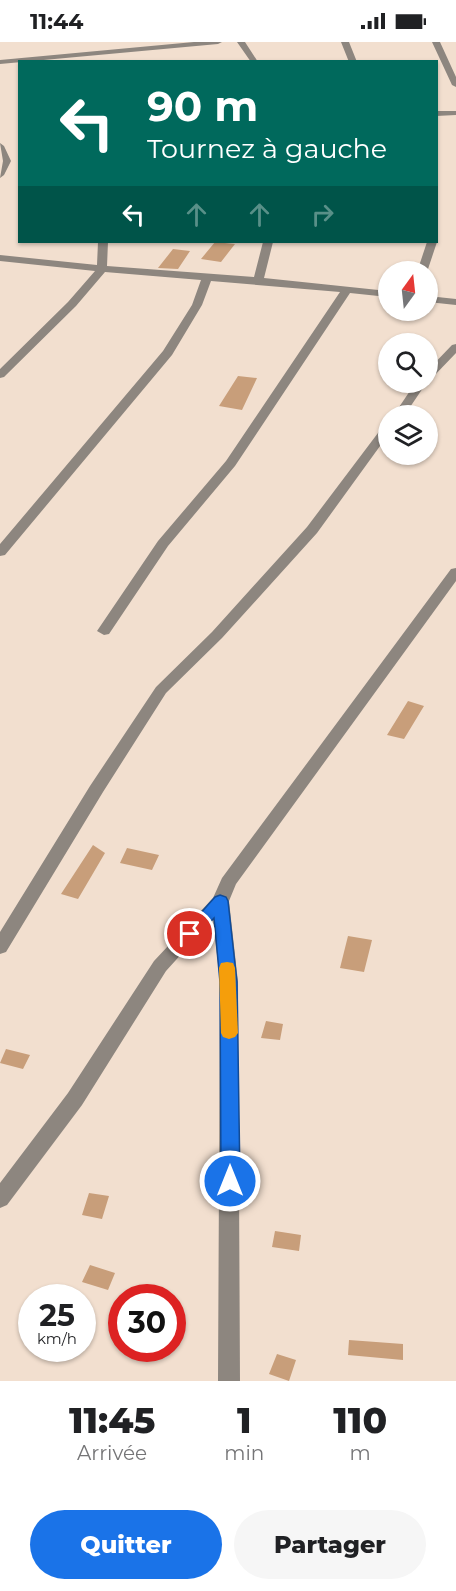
<!DOCTYPE html>
<html lang="fr">
<head>
<meta charset="utf-8">
<style>
  :root { --surface:#fff; --page:#f6f6f6; --text:#202124; --muted:#757577; --accent:#1a73e8 }
  body { margin:0; font-family:Montserrat,sans-serif; background:var(--page); color:var(--text); height:100vh; display:flex; flex-direction:column; font-size:22px; white-space:nowrap }
  * { box-sizing:border-box; margin:0 }
  p { font-size:20px; color:var(--muted) }
  .icon { flex:none; width:33px; height:33px; fill:none; stroke:currentColor; stroke-width:2; stroke-linecap:round; stroke-linejoin:round }
  .map { position:relative; height:1339px; overflow:hidden }
  .panel { display:flex; flex-direction:column; background:var(--surface); flex:1 }
  .panel>* { flex:none }
  .top-card { position:absolute; left:18px; top:18px; width:420px; height:183px; border-radius:0px; box-shadow:0 2px 4px #0004; background:#00695c; color:#fff; overflow:hidden }
  .needle { width:39px; rotate:15deg }
  .tools { position:absolute; left:378px; top:219px; display:grid; gap:12px }
  .tools a { display:grid; place-items:center; width:60px; height:60px; border-radius:50%; background:var(--surface); box-shadow:0 2px 4px #0004; font-size:30px }
  .speed { position:absolute; left:18px; top:1242px; display:flex; gap:12px; font-size:30px; font-weight:700; text-align:center }
  .speed>* { display:grid; place-content:center; width:78px; height:78px; border-radius:50%; background:var(--surface); box-shadow:0 2px 4px #0004; line-height:1 }
  .speed small { font-size:15px; font-weight:400 }
  .speed .limit { border:9px solid #d22; background:#fff; color:#111 }
  .pin { position:absolute; display:grid; place-items:center; width:51px; height:51px; color:#fff; margin:-26px; border:3px solid #fff; border-radius:50%; box-shadow:0 2px 6px #0007 }
  .me { position:absolute; width:66px; margin:-33px; rotate:0deg; stroke-linejoin:round; filter:drop-shadow(0 0 4px #0008) }
  .turn { display:flex; align-items:center; gap:21px; height:126px; padding:0 30px; font-size:27px }
  .turn .icon { width:78px; height:78px; stroke-width:2.5 }
  .turn b { display:block; font-size:42px; line-height:51px }
  .lanes { display:flex; align-items:center; height:57px; padding:0 30px; background:#0003; justify-content:center; gap:30px; direction:ltr }
  .lanes .off { opacity:.35 }
  .eta { display:flex; justify-content:space-evenly; align-items:center; height:102px; text-align:center }
  .eta b { font-size:36px; font-weight:800; line-height:42px }
  .cta { display:flex; gap:12px; margin-top:auto; padding:12px 30px }
  .cta a { flex:1; height:69px; border-radius:36px; background:var(--accent); color:#fff; font-size:24px; font-weight:800; line-height:69px; text-align:center }
  .cta a+a { background:var(--page); color:var(--text) }
  .status { display:flex; justify-content:space-between; align-items:center; height:42px; padding:0 30px; background:var(--surface); direction:ltr }
  .status svg { height:16px; fill:currentColor }
  .map>svg:first-child { display:block }
  .building { fill:#c89e7a }
  .lines { fill:none; stroke-linecap:round; stroke-linejoin:round }
  .minor { fill:#8d867f; fill-rule:evenodd }
  .route { fill:#1a73e8; stroke:#114b97; stroke-width:1.5 }
  .slow { fill:#f59e0b }
</style>
</head>
<body>
<div class="status"><b>11:44</b><svg viewBox="0 0 49 12"><path d="M0 12V9h3v3zM5 12V6h3v6zM10 12V3h3v9zM15 12V0h3v12zM26 1h20v11H26zM47 4h2v5h-2z"/></svg></div>
<div class="map">
<svg width="456" height="1339" viewBox="0 0 456 1339">
  <rect width="100%" height="100%" fill="#f2dfcf"/>
  <path class="building" d="M 215,200 L 235,202 L 221,220 L 201,217 Z
    M 173,207 L 190,209 L 178,227 L 158,226 Z
    M 238,334 L 257,336 L 242,368 L 219,364 Z
    M 408,659 L 424,664 L 404,697 L 387,693 Z
    M 93,803 L 105,811 L 78,857 L 61,852 Z
    M 127,806 L 159,813 L 152,828 L 120,821 Z
    M 348,894 L 372,898 L 364,930 L 340,926 Z
    M 266,979 L 283,982 L 280,998 L 261,996 Z
    M 6,1007 L 30,1013 L 23,1027 L 0,1021 Z
    M 89,1151 L 109,1154 L 102,1177 L 82,1173 Z
    M 275,1189 L 301,1193 L 299,1209 L 272,1205 Z
    M 90,1223 L 115,1231 L 108,1248 L 82,1240 Z
    M 349,1298 L 403,1302 L 403,1318 L 348,1313 Z
    M 277,1312 L 296,1318 L 289,1339 L 269,1332 Z"/>
  <g class="lines">
    <path class="minor" d="M 194,0 L 222,0 L 218,2 L 0,22 L 0,18 Z
      M 237,0 L 245,0 L 258,20 L 251,20 Z
      M 341,0 L 349,0 L 357,20 L 349,20 Z
      M 432,0 L 440,0 L 456,35 L 456,45 L 452,43 Z
      M 436,69 L 456,69 L 456,73 L 436,74 Z
      M 0,101 L 4,104 L 11,119 L 4,133 L 0,136 L 3,119 Z
      M 98,200 L 108,200 L 107,224 L 254,235 L 263,200 L 273,200 L 264,236 L 388,249 L 388,255 L 350,251 L 235,424 L 168,504 L 109,592 L 104,593 L 97,589 L 158,499 L 226,419 L 340,250 L 211,239 L 202,263 L 172,313 L 5,513 L 0,514 L 0,502 L 163,309 L 192,263 L 201,238 L 105,230 L 76,264 L 4,335 L 0,336 L 0,327 L 68,260 L 95,229 L 0,219 L 0,213 L 97,223 Z
      M 427,200 L 437,200 L 427,230 L 417,230 Z
      M 428,254 L 456,257 L 456,263 L 428,260 Z
      M 456,302 L 456,311 L 432,336 L 428,337 L 428,328 L 452,303 Z
      M 416,340 L 427,340 L 404,374 L 393,374 Z
      M 384,383 L 388,383 L 388,393 L 317,491 L 222,596 L 166,651 L 103,750 L 6,910 L 0,912 L 0,890 L 90,744 L 156,645 L 212,590 L 307,485 Z
      M 456,526 L 456,539 L 236,842 L 229,859 L 238,940 L 240,1339 L 218,1339 L 220,940 L 213,877 L 166,929 L 82,1063 L 7,1163 L 0,1166 L 0,1141 L 68,1051 L 154,919 L 213,856 L 222,836 L 451,527 Z"/>
  </g>
  <path class="route" d="M 220,853 L 226,855 L 228,859 L 237,940 L 240,1139 L 237,1145 L 230,1147 L 224,1145 L 221,1139 L 220,940 L 214,876 L 196,896 L 185,896 L 182,892 L 215,855 Z"/>
  <path class="slow" d="M 227,920 L 233,921 L 235,926 L 238,991 L 235,995 L 229,997 L 223,995 L 221,991 L 219,926 L 221,921 Z"/>
</svg>
<div class="tools">
<a><svg class="needle" viewBox="-14 -14 28 28"><path d="M0-13l5 13h-10z" fill="#e53935"/><path d="M0 13l5-13h-10z" fill="#757577"/></svg></a>
<a><svg class="icon" aria-label="search" viewBox="0 0 24 24"><circle cx="10" cy="10" r="6"/><path d="M15 15l6 6"/></svg></a>
<a><svg class="icon" aria-label="layers" viewBox="0 0 24 24"><path d="M12 4l9 5-9 5-9-5zM3 14l9 5 9-5"/></svg></a>
</div>
<div class="speed"><div>25<small>km/h</small></div><div class="limit">30</div></div>
<div class="pin" style="left:190px;top:892px;background:#d93025"><svg class="icon" aria-label="arrive" viewBox="0 0 24 24"><path d="M6 21V4h12l-3 4 3 4H6"/></svg></div>
<svg class="me" style="left:230px;top:1139px" viewBox="-20 -20 40 40"><circle r="17" fill="#1a73e8" stroke="#fff" stroke-width="3"/><path d="M0-11L8 9 0 5-8 9z" fill="#fff"/></svg>
<div class="top-card">
<div class="turn"><svg class="icon" aria-label="left" viewBox="0 0 24 24"><path d="M17 20v-9H6M10 6l-5 5 5 5"/></svg><div><b>90 m</b>Tournez à gauche</div></div>
<div class="lanes"><svg class="icon" aria-label="left" viewBox="0 0 24 24"><path d="M17 20v-9H6M10 6l-5 5 5 5"/></svg><svg class="icon off" aria-label="ahead" viewBox="0 0 24 24"><path d="M12 20V5M6 11l6-6 6 6"/></svg><svg class="icon off" aria-label="ahead" viewBox="0 0 24 24"><path d="M12 20V5M6 11l6-6 6 6"/></svg><svg class="icon off" aria-label="right" viewBox="0 0 24 24"><path d="M7 20v-9h11M14 6l5 5-5 5"/></svg></div>
</div>
</div>
<section class="panel">
<div class="eta">
<div><b>11:45</b><p>Arrivée</p></div>
<div><b>1</b><p>min</p></div>
<div><b>110</b><p>m</p></div>
</div>
<div class="cta"><a>Quitter</a><a>Partager</a></div>
</section>
</body>
</html>
